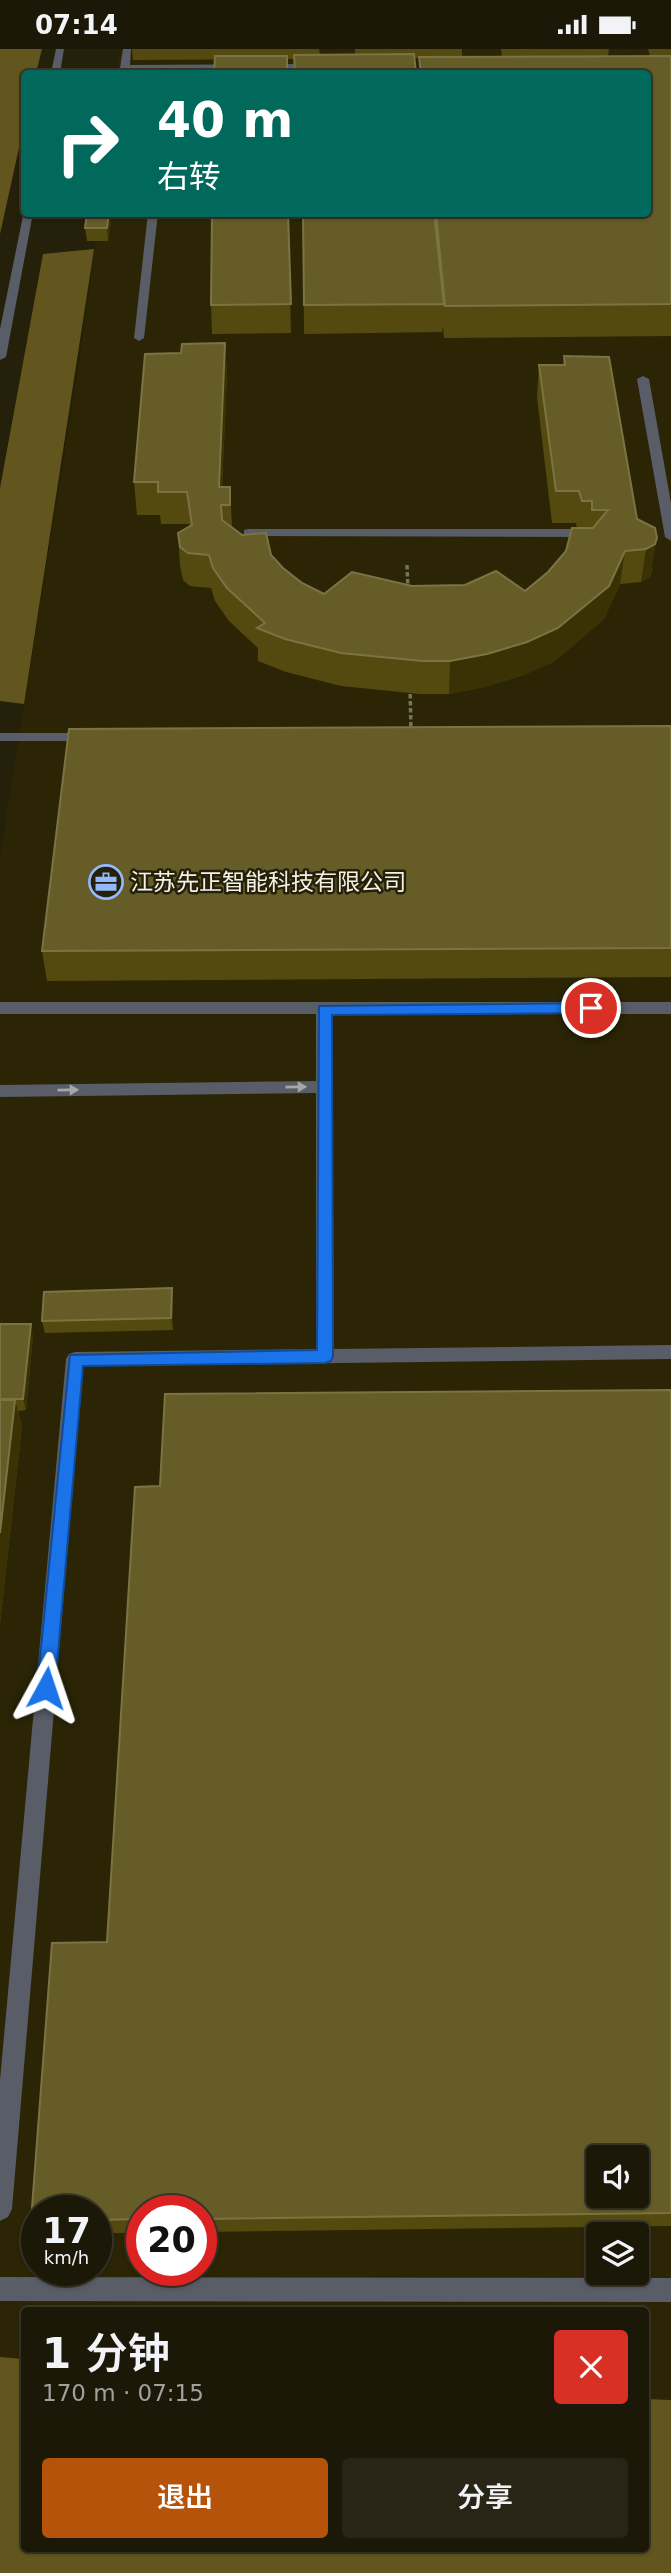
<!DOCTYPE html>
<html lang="zh">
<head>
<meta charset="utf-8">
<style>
  :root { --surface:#1b1808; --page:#282516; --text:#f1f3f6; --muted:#a0a09c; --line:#393729; --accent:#b45309 }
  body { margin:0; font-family:"DejaVu Sans","Noto Sans SC",sans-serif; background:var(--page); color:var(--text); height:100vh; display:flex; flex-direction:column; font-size:26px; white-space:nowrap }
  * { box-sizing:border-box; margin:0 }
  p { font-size:23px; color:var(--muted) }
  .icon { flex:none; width:38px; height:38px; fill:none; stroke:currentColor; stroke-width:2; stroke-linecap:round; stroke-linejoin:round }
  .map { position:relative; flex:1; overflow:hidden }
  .details { position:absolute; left:21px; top:2258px; width:628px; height:245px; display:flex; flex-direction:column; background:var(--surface); border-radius:7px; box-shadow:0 2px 5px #0004,0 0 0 2px var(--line) }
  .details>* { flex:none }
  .guide { position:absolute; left:21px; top:21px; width:630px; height:147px; border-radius:7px; box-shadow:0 2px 5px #0004,0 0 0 2px var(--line); background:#00695c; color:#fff; overflow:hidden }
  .fabs { position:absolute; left:586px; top:2096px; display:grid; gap:14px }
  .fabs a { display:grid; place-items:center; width:63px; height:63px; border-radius:7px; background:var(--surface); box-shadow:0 2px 5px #0004,0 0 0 2px var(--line); font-size:35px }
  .speed { position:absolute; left:21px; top:2146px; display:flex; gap:14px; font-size:35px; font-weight:700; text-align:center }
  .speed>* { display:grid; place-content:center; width:91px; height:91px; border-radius:50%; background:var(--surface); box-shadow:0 2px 5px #0004,0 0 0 2px var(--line); line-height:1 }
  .speed small { font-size:18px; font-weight:400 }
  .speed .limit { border:10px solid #d22; background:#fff; color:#111 }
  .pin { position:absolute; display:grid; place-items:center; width:60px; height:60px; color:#fff; margin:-30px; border:4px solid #fff; border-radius:50%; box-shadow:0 2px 7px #0007 }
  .me { position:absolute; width:77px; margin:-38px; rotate:5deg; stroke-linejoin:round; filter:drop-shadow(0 0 5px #0008) }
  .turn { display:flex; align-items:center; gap:24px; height:147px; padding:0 21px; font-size:32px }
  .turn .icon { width:91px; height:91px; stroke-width:2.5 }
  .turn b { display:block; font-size:49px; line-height:60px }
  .round { display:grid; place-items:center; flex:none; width:74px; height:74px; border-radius:7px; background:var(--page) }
  .head { display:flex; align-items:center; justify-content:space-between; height:119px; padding:0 21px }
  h1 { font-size:42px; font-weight:600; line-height:52px }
  .cta { display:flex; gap:14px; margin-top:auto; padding:14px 21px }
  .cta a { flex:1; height:80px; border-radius:7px; background:var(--accent); color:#fff; font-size:28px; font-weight:600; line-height:80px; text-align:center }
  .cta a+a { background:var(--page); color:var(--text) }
  .status { display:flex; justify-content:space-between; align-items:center; height:49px; padding:0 35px; background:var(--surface); direction:ltr }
  .status svg { height:19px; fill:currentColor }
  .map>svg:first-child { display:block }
  .built { fill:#2b2506; fill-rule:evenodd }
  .forest { fill:#62561e }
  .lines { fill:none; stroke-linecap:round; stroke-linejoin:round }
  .path { stroke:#75725f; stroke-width:3.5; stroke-dasharray:4.5 2.5; stroke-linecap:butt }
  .lane { fill:#585d67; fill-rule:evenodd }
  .street { fill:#585d67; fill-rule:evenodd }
  .wall { fill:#544a10 }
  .shaded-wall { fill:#3a3104 }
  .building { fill:#655c27; stroke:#7c7344; stroke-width:2; fill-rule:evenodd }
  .oneway { fill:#a6a8a6 }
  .route { fill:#1a73e8; stroke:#114b97; stroke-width:2 }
  .labels { text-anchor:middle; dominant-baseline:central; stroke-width:5; stroke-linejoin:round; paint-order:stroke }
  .poi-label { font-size:23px; fill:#f5f2e4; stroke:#24200a; text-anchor:start }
</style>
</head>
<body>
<div class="status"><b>07:14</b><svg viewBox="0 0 49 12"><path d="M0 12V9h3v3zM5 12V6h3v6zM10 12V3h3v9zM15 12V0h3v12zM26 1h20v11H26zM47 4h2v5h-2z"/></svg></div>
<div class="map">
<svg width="671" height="2524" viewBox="0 0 671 2524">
  <rect width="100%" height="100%" fill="#24200a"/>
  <path class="built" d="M 120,0 L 671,0 L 671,2351 L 646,2350 L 646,2261 L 24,2261 L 24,2310 L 0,2308 L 0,807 L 82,294 L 99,165 L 648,164 L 648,24 L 117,24 ZM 598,2109 L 637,2109 L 637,2147 L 598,2147 ZM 37,2161 L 96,2161 L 96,2221 L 37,2221 ZM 142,2161 L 201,2161 L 201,2221 L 142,2221 ZM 598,2186 L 637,2186 L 637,2224 L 598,2224 Z"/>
  <path class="forest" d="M 0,0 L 42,0 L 36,24 L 24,24 L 24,76 L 0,185 Z
    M 94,200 L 24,655 L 0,652 L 0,439 L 43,205 Z
    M 0,2308 L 24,2310 L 24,2499 L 646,2499 L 646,2350 L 671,2351 L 671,2524 L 0,2524 Z"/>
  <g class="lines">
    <path class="path" d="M 407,516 L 408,542
      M 410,638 L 411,682"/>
    <path class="lane" d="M 123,0 L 131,0 L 130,16 L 315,15 L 320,18 L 315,21 L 125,22 L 120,19 Z
      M 148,164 L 158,164 L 144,289 L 139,292 L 134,289 Z
      M 643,327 L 649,330 L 671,454 L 671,492 L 665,488 L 637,330 Z
      M 248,480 L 576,480 L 582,484 L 576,488 L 244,487 L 244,481 Z
      M 0,684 L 91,684 L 98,688 L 91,692 L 0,692 Z
      M 0,953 L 671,953 L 671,965 L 332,965 L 334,1300 L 671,1296 L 671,1310 L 83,1317 L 12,2160 L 8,2168 L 0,2172 L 0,2031 L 66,1310 L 69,1305 L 75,1303 L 316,1300 L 316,1044 L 0,1048 L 0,1036 L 316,1032 L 316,965 L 0,965 Z
      M 0,2228 L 671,2229 L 671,2253 L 0,2252 Z"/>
    <path class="street" d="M 56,0 L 64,0 L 60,24 L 51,24 Z
      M 24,162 L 24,164 L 33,164 L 6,308 L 0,311 L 0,280 Z"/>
  </g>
  <path class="wall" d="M 132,0 L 319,0 L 320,6 L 355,5 L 355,0 L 462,0 L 462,8 L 502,8 L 501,0 L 609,0 L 608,7 L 650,7 L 648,0 L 671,0 L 671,287 L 444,289 L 443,278 L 442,283 L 304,285 L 303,164 L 648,164 L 648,24 L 419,24 L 419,9 L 133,11 Z
    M 87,164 L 110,164 L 111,173 L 108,192 L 87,192 L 85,179 Z
    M 288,164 L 291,284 L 212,285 L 211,256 Z
    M 225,294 L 227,326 L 222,438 L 230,438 L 232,478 L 271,506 L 283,519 L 302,534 L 324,545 L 412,537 L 525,542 L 548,523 L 566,502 L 577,479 L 576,474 L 552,474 L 537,348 L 539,316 L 563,316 L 564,307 L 637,470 L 652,521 L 650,528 L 641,533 L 620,535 L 604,570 L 555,612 L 524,626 L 484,638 L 449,645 L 420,645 L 341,637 L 286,623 L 258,612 L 258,599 L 229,572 L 215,552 L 211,539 L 190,537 L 183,531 L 180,517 L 178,484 L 190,478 L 189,475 L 161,475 L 160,466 L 137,466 L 134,433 L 181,304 Z
    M 671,677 L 671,928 L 47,932 L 42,902 Z
    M 172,1239 L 173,1252 L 173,1281 L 45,1284 L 42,1272 Z
    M 0,1275 L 33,1287 L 26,1361 L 18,1362 L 22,1377 L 0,1575 Z
    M 671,1341 L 671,2177 L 201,2183 L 201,2161 L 142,2161 L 142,2184 L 96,2184 L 96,2161 L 37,2161 L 37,2181 L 31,2172 L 107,1893 L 160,1437 Z"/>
  <path class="shaded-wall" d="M 109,164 L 110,164 L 111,173 L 108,192 L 107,179 Z
    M 225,294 L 227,326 L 220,470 L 219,438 Z
    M 657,489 L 650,528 L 641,533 L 646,500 Z
    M 625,502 L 620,535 L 604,570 L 555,612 L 524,626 L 484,638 L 449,645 L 450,612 Z
    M 172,1239 L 173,1252 L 173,1281 L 171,1269 Z
    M 31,1275 L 33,1287 L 26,1361 L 23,1350 Z
    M 15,1351 L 22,1377 L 0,1575 L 0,1484 Z"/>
  <path class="building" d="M 414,5 L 416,24 L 295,24 L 294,6 Z
    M 215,7 L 287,7 L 287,24 L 214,24 Z
    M 671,7 L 671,255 L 445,257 L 436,164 L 648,164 L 648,24 L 421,24 L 419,8 Z
    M 87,164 L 109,164 L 107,179 L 85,179 Z
    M 212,164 L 288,164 L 291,255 L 211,256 Z
    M 303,164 L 434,164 L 444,255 L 304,256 Z
    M 225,294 L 219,438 L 230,438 L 230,456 L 221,456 L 222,471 L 242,486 L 266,484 L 271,506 L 283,519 L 302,534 L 324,545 L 352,523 L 412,537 L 465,536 L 496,522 L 525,542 L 548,523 L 566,502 L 572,479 L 593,479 L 608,461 L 592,461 L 592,452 L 582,452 L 579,442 L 556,442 L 539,316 L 565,316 L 564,307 L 609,308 L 637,470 L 655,479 L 657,489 L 655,495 L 646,500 L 625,502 L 609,537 L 558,579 L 527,593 L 487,605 L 450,612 L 422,612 L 341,604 L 285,590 L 257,579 L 265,574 L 227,539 L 213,519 L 209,506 L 188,504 L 180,498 L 178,484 L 192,476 L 187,443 L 158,443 L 158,433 L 134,433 L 145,305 L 181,304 L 182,295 Z
    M 671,677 L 671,899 L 42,902 L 69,680 Z
    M 172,1239 L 171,1269 L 42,1272 L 44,1243 Z
    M 0,1275 L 31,1275 L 23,1350 L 0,1350 Z
    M 671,1341 L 671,2164 L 201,2170 L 201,2161 L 142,2161 L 142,2170 L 96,2171 L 96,2161 L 37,2161 L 37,2172 L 31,2172 L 52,1894 L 107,1893 L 135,1438 L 160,1437 L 165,1345 ZM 598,2109 L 637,2109 L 637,2147 L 598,2147 Z
    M 0,1351 L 15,1351 L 0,1484 Z"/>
  <defs><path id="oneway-solid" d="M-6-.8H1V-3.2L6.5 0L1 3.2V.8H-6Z" transform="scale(1.75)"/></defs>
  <g class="oneway">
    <use href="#oneway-solid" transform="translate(296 1038) rotate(-1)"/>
    <use href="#oneway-solid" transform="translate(68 1041) rotate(-1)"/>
  </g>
  <path class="route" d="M 591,954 L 598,959 L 591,964 L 332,966 L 333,1307 L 331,1312 L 325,1314 L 83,1317 L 55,1639 L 52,1645 L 46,1648 L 40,1645 L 37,1639 L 70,1306 L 317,1301 L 319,957 Z"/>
  <defs>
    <g id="office-ring" transform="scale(1.75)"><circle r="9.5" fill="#24200a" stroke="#95b7fd" stroke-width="1.5"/><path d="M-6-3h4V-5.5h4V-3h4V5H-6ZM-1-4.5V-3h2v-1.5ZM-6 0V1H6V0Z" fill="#95b7fd"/></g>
  </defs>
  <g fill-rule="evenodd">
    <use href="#office-ring" x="106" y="833"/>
  </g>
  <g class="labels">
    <g class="poi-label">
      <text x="130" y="833">江苏先正智能科技有限公司</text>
    </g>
  </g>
</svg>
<div class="fabs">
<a><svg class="icon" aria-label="sound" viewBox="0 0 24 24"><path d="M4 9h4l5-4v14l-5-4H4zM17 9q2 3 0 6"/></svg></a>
<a><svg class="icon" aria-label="layers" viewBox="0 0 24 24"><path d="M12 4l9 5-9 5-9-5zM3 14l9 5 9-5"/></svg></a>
</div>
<div class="speed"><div>17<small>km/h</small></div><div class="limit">20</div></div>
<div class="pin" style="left:591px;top:959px;background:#d93025"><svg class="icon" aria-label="arrive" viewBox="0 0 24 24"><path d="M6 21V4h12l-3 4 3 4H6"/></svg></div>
<svg class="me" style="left:46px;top:1639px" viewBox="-20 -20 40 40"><path d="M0-17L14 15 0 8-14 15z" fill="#1a73e8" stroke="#fff" stroke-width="4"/></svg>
<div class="guide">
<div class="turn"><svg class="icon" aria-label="right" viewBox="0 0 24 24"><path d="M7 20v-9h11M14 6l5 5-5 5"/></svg><div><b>40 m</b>右转</div></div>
</div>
<section class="details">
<div class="head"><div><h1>1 分钟</h1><p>170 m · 07:15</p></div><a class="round" style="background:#d93025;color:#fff"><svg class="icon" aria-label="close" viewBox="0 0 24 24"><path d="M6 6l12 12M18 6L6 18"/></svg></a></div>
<div class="cta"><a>退出</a><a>分享</a></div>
</section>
</div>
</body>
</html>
